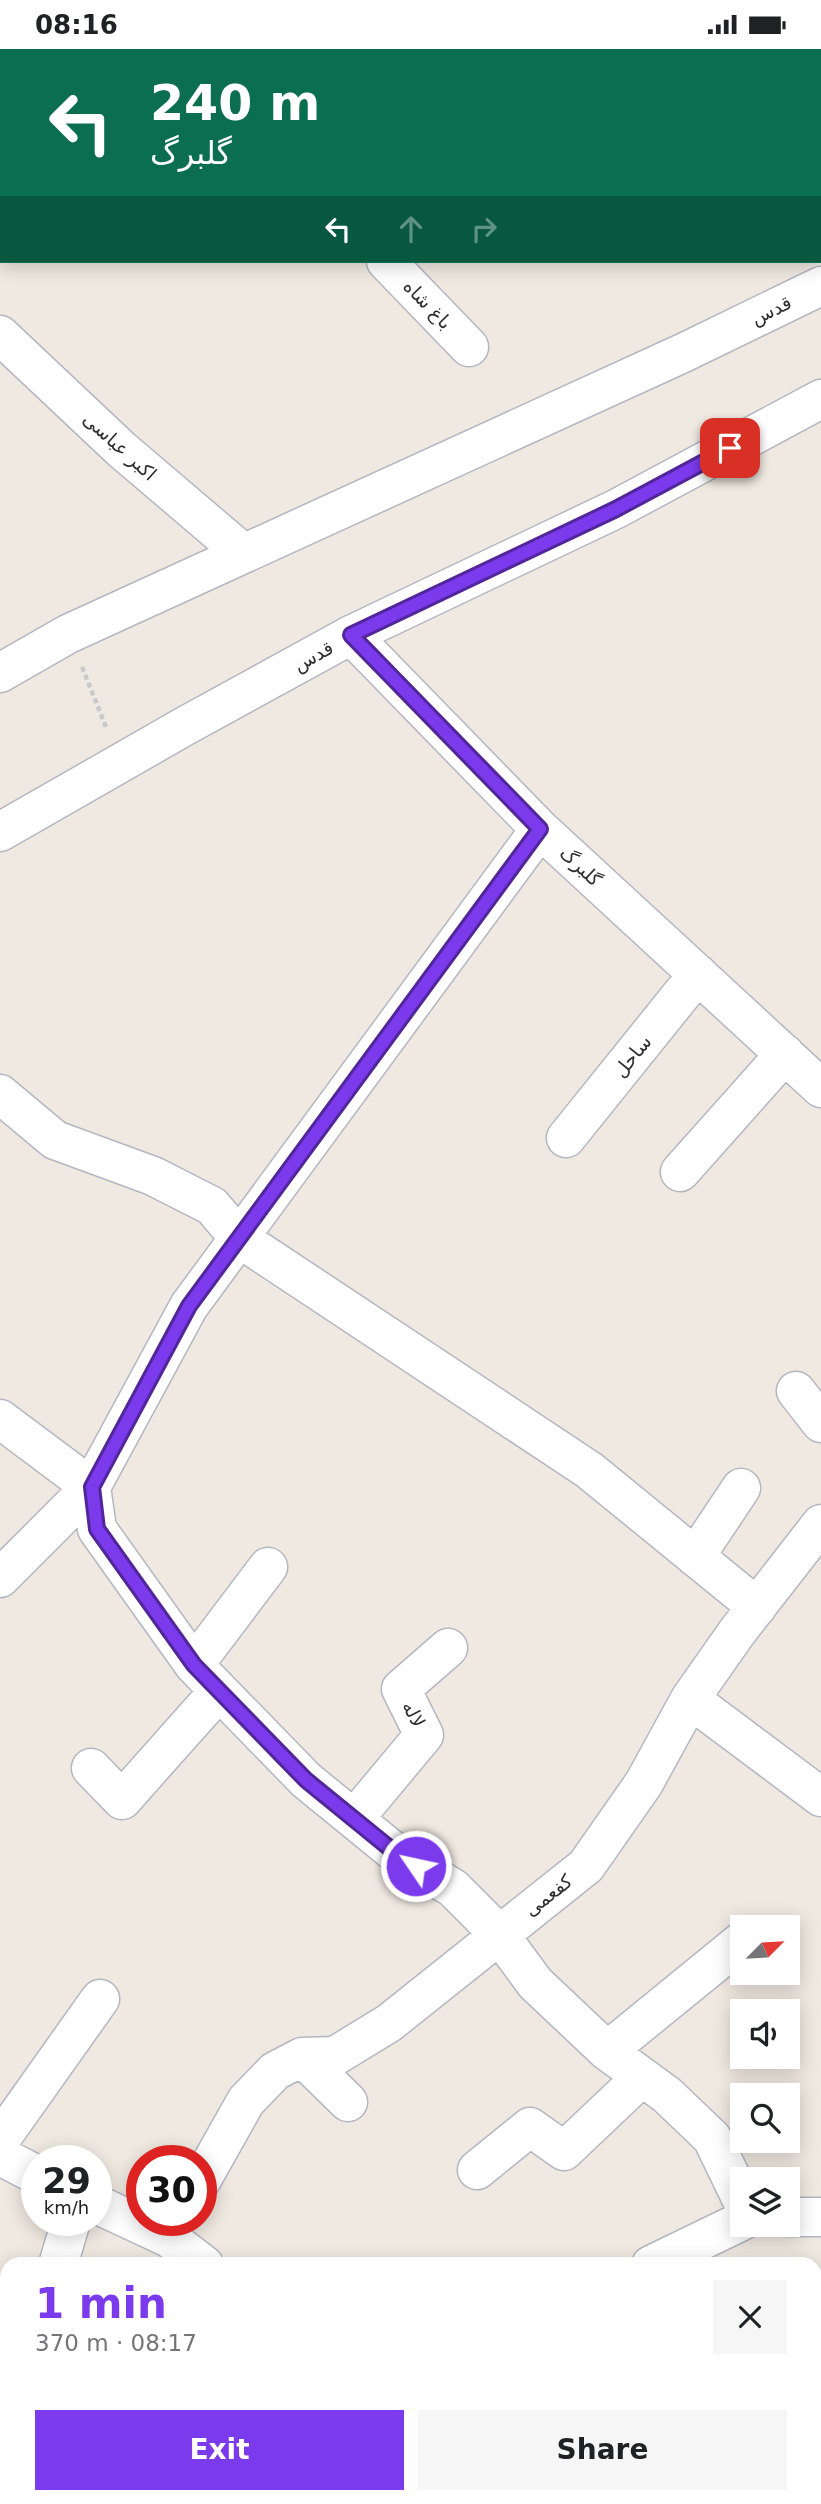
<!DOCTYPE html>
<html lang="en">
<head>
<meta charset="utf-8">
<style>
  :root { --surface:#fff; --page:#f6f6f6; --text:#202124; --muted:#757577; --accent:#7c3aed }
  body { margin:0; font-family:"DejaVu Sans","Noto Sans Arabic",sans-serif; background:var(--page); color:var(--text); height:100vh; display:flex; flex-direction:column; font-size:26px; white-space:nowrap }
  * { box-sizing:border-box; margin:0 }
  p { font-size:23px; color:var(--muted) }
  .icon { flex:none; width:38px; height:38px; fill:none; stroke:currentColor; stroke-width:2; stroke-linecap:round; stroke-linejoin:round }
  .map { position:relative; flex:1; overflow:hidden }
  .details { position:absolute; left:0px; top:2208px; width:822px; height:247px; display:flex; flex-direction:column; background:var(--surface); border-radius:21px 21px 0 0; box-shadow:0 4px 18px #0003 }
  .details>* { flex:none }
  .top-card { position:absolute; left:0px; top:0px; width:822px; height:214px; box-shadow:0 4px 18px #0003; background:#0b6e4f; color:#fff; overflow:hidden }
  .needle { width:46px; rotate:66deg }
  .buttons { position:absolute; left:730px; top:1866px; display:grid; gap:14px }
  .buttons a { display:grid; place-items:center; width:70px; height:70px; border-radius:0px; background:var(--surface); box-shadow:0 4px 18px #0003; font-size:35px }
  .speed { position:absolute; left:21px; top:2096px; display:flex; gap:14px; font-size:35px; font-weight:700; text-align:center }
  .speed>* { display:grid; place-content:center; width:91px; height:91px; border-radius:50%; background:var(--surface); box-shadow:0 4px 18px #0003; line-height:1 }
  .speed small { font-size:18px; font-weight:400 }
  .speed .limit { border:10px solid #d22; background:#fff; color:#111 }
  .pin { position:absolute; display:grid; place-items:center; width:60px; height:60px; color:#fff; margin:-30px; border-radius:14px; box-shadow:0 4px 10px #0006 }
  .me { position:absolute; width:77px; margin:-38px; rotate:304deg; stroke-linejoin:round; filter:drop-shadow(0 0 5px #0008) }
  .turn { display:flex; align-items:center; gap:24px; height:147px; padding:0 35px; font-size:32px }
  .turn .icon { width:91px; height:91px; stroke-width:2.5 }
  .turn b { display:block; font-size:49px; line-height:60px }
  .lanes { display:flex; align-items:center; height:66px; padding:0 35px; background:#0003; justify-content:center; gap:35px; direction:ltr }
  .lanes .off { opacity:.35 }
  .round { display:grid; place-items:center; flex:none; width:74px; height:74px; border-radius:0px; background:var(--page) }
  .head { display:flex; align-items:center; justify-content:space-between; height:119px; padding:0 35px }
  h1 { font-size:42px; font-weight:700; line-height:52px; color:var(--accent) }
  .button { display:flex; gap:14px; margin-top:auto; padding:14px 35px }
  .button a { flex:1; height:80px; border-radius:0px; background:var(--accent); color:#fff; font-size:28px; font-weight:700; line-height:80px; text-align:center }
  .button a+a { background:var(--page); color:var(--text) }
  .status { display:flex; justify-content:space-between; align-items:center; height:49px; padding:0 35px; background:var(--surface); direction:ltr }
  .status svg { height:19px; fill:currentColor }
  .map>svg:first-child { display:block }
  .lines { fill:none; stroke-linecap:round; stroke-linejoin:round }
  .street-casing { stroke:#b4b7c1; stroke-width:41 }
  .secondary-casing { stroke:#b4b7c1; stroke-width:41 }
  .path { stroke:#c9c9c9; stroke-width:4.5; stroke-dasharray:5 3.5; stroke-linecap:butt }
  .street { stroke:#fff; stroke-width:38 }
  .secondary { stroke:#fff; stroke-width:38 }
  .route-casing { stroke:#51269a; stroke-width:18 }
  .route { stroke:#7c3aed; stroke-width:12 }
  .labels { text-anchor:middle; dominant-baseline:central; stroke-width:5; stroke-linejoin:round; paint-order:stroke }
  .street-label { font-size:19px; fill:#2e2e2e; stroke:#fff }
</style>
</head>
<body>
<div class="status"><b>08:16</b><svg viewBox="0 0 49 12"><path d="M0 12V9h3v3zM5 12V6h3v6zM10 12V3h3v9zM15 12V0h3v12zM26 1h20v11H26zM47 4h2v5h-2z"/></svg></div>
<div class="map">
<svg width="821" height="2455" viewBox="0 0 821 2455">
  <rect width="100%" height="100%" fill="#efe9e1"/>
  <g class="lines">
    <g class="street-casing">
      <path id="street" d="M 192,0 L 194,2
        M 386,212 L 469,298
        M 0,286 L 121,400 L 243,504
        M 351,586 L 540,780 L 821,1039
        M 540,780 L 189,1257 L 91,1438 L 97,1480 L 194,1616 L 306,1731 L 398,1806 L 453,1839 L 499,1885 L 535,1934 L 607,2002 L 667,2046 L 712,2089 L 742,2151
        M 0,1045 L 55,1091 L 153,1127 L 212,1157 L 239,1189 L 589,1421 L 757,1558
        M 566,1089 L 698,925
        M 680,1123 L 785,1005
        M 796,1342 L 821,1374
        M 0,1370 L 91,1438 L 0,1529
        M 695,1508 L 741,1439
        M 194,1616 L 268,1518
        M 690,1650 L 821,1748
        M 91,1719 L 122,1751 L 219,1642
        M 354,1770 L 424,1686 L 401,1640 L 448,1599
        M 607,2002 L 742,1892
        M 302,2008 L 348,2053
        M 0,2091 L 100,1950
        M 0,2107 L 37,2126
        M 477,2121 L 530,2078 L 564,2102 L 642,2028
        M 201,2132 L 246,2052 L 275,2022 L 302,2008 L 335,2007 L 389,1974 L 586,1817 L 644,1734 L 690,1650 L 737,1583 L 821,1475
        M 96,2155 L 169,2189 L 204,2216
        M 788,2168 L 821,2168
        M 58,2216 L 71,2172
        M 651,2216 L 742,2172
        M 0,2410 L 7,2410
        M 461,2448 L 472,2455
        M 16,2455 L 18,2448
        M 125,2455 L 128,2448"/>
    </g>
    <g class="secondary-casing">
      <path id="secondary" d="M 0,624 L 68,585 L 683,304 L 821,237
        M 0,783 L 185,677 L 351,586 L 616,460 L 821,350"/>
    </g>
    <path class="path" d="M 82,618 L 106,678"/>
    <use href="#street" class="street"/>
    <use href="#secondary" class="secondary"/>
  </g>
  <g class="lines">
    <g class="route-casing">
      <path id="route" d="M 416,1817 L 398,1806 L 306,1731 L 194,1616 L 97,1480 L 92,1438 L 189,1257 L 540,780 L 351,586 L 616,460 L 730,399"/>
    </g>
    <use href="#route" class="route"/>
  </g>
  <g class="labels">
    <g class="street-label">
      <text transform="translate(428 255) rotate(46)">باغ شاه</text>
      <text transform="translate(771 261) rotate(-26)">قدس</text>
      <text transform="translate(120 397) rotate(42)">اکبر عباسی</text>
      <text transform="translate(313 607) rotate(-29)">قدس</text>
      <text transform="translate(581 817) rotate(43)">گلبرگ</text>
      <text transform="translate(632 1007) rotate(-51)">ساحل</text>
      <text transform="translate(414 1665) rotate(63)">لاله</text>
      <text transform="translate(548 1846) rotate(-38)">کفعمی</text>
    </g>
  </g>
</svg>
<div class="buttons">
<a><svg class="needle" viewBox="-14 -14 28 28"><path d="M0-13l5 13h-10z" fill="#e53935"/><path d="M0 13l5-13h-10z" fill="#757577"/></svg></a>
<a><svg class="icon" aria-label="sound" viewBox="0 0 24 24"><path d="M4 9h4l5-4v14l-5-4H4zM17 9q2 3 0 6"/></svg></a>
<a><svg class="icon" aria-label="search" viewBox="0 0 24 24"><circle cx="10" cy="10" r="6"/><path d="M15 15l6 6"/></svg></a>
<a><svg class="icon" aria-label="layers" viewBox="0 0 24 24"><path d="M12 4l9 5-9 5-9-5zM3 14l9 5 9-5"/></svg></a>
</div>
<div class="speed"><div>29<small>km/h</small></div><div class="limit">30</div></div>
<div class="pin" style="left:730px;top:399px;background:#d93025"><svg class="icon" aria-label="arrive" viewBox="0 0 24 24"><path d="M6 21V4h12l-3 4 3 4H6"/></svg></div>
<svg class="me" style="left:416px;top:1817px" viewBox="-20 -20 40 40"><circle r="17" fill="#7c3aed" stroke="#fff" stroke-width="3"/><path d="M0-11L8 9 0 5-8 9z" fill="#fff"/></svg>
<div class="top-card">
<div class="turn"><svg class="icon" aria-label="left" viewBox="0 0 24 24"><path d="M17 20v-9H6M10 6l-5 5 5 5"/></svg><div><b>240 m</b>گلبرگ</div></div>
<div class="lanes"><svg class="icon" aria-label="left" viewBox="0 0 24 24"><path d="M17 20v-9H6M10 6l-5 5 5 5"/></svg><svg class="icon off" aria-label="ahead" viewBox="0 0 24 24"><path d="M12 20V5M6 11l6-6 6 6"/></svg><svg class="icon off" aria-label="right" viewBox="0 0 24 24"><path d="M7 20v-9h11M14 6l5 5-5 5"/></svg></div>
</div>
<section class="details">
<div class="head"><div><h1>1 min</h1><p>370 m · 08:17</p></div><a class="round"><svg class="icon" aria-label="close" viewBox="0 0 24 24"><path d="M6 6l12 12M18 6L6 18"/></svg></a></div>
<div class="button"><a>Exit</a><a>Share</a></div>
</section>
</div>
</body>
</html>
